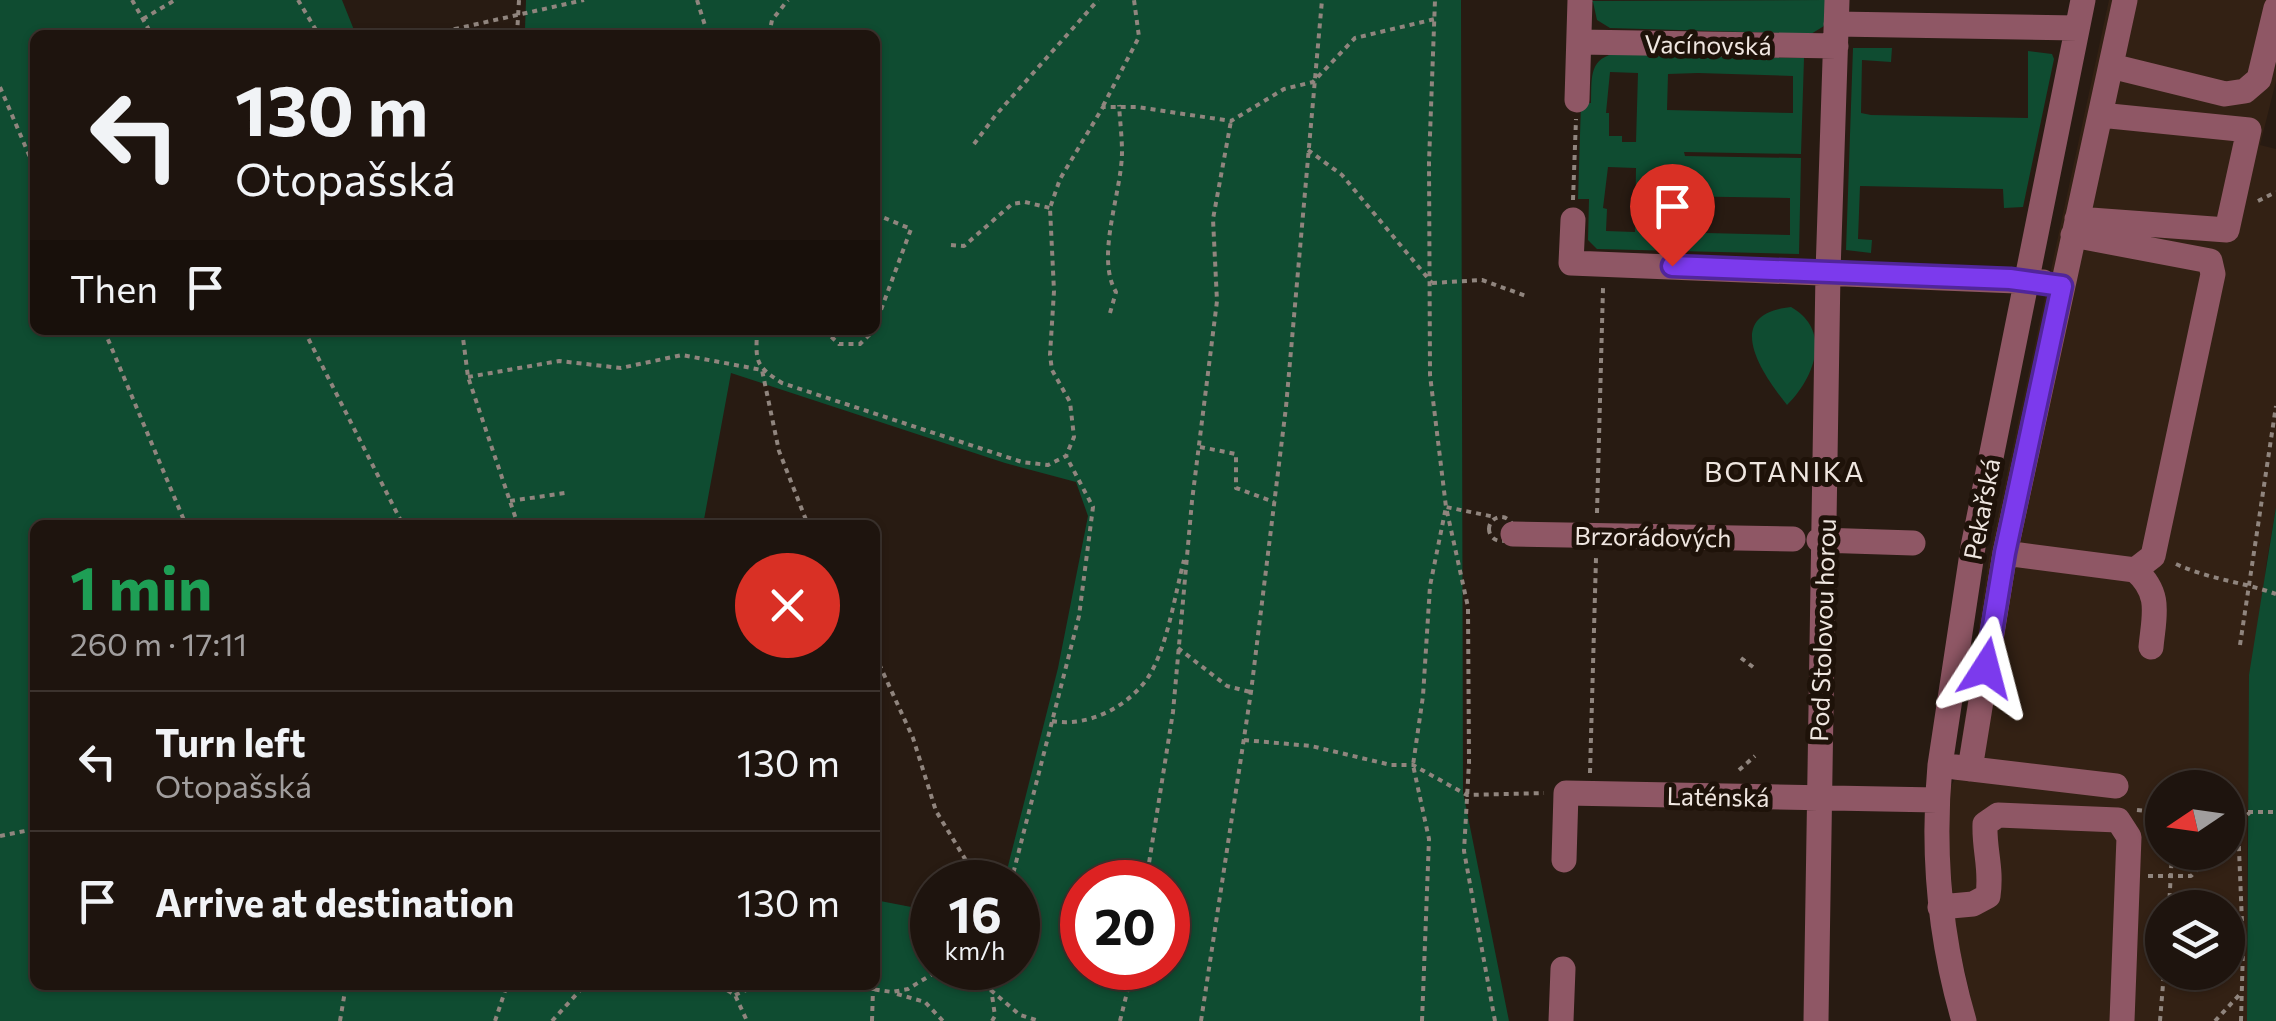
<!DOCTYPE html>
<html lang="en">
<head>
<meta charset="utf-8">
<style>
  :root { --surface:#1e140e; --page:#2b211c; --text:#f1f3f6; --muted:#a19e9e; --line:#3c332e }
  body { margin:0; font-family:Commissioner,sans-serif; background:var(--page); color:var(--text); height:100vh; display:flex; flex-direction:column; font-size:38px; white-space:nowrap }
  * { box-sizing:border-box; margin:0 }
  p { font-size:32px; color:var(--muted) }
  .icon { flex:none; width:55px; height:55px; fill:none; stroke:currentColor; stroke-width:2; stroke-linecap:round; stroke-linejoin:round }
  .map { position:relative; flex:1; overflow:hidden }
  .drawer { position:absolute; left:30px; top:520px; width:850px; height:470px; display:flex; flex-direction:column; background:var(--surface); border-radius:15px; box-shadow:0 2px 8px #0004,0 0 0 2px var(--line) }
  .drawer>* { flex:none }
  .guide { position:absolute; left:30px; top:30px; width:850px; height:305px; border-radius:15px; box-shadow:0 2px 8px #0004,0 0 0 2px var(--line); background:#1e140e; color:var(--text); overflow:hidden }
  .needle { width:65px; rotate:257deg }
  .tools { position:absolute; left:2145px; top:770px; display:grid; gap:20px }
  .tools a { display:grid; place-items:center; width:100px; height:100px; border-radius:50%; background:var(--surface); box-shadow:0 2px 8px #0004,0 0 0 2px var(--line); font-size:50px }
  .speed { position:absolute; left:910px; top:860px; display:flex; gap:20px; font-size:50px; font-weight:700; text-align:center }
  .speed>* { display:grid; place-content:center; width:130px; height:130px; border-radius:50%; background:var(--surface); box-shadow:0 2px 8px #0004,0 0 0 2px var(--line); line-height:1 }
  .speed small { font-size:25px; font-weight:400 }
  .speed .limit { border:15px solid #d22; background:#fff; color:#111 }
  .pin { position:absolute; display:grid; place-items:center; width:85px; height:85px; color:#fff; margin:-102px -42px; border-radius:50% 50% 50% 0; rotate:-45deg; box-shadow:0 0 10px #0007 }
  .pin .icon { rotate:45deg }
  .me { position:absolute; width:110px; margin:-55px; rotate:9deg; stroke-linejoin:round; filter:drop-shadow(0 0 8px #0008) }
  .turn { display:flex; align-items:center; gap:35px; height:210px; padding:0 40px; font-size:45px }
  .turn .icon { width:130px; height:130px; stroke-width:2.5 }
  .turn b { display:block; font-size:70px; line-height:85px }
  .then { display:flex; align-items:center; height:95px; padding:0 40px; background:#0003; gap:20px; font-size:38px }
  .round { display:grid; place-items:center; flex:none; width:105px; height:105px; border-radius:52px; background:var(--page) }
  .summary { display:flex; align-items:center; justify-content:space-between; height:170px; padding:0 40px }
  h1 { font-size:60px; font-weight:700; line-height:75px; color:#1e9e55 }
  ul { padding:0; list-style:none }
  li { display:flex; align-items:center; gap:30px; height:140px; padding:0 40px; border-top:2px solid var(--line) }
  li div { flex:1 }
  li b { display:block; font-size:38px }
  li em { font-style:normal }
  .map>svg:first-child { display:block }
  .built { fill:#332114; fill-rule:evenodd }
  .green { fill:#0f4c31; fill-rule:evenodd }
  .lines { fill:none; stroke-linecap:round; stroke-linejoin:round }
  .path { stroke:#90857e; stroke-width:4; stroke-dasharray:5 5; stroke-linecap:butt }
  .minor { stroke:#8f5765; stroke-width:25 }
  .route-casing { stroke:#51269a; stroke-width:25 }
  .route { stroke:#7c3aed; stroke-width:18 }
  .labels { text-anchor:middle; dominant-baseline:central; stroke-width:10; stroke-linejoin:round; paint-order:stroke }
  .street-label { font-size:25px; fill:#efe6e0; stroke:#1e1209 }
  .neighbourhood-label { font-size:28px; letter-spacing:2.5px; fill:#efe6e0; stroke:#1e1209 }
</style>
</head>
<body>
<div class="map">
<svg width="2276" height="1021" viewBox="0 0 2276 1021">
  <rect width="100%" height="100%" fill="#281b12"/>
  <path class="built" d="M 2109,0 L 2276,0 L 2276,81 L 2260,145 L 2276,149 L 2276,507 L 2266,566 L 2247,825 L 2247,1021 L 1976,1021 L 1956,933 L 1948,842 L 1949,790 L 1956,777 L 1989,558 ZM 2162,788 L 2228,788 L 2228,852 L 2162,852 ZM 2162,908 L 2228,908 L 2228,972 L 2162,972 Z"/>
  <path class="green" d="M 0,0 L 342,0 L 356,35 L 35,35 L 35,330 L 875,330 L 875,35 L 517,35 L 525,29 L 526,0 L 1461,0 L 1463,792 L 1509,1021 L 0,1021 ZM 731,373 L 1005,463 L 1076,482 L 1088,516 L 1058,668 L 1004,882 L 1018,882 L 1018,968 L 932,968 L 932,911 L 875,900 L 875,985 L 35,985 L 35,525 L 703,525 ZM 1082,882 L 1168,882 L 1168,968 L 1082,968 Z
    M 1826,0 L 1824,26 L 1811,34 L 1610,28 L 1597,20 L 1593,2 L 1584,1 Z
    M 1853,48 L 1892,48 L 1891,62 L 1862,60 L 1861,113 L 1871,115 L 2028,118 L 2028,51 L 2052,54 L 2054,59 L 2023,207 L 2004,208 L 2003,189 L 1860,186 L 1858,239 L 1872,240 L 1871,253 L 1846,250 Z
    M 1613,54 L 1804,58 L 1801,154 L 1684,152 L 1685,156 L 1801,158 L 1799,254 L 1597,249 L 1588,240 L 1589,199 L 1578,199 L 1581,103 L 1591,103 C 1592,81 1588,60 1613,54 ZM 1610,72 L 1638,73 L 1636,142 L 1622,142 L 1622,136 L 1609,136 L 1609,113 L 1606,113 ZM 1698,73 L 1793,76 L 1793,113 L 1667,110 L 1668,74 ZM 1608,167 L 1636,168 L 1635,232 L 1606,231 L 1607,209 L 1603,208 ZM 1665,196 L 1790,198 L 1790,235 L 1664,232 Z
    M 1791,307 C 1833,331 1814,378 1787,405 C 1763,375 1720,314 1791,307 Z
    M 2276,507 L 2276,1021 L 2247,1021 L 2249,675 Z"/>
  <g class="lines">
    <path class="path" d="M 132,0 L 152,35
      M 298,0 L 319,35
      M 697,0 L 708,35
      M 143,19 L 175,0
      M 446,35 L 455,29 L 584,0
      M 517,35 L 519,0
      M 769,35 L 772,20 L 788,0
      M 0,87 L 35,169
      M 1103,106 L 1139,37 L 1134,0
      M 974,144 L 995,116 L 1098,0
      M 1308,150 L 1342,175 L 1432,283
      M 1573,200 L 1576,119
      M 2258,201 L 2276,192
      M 875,214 L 911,229 L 875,326
      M 951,245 L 964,246 L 1012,204 L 1025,202 L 1050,208
      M 1432,283 L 1482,280 L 1526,296
      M 1110,313 L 1116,292 C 1095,257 1122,192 1122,152 C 1122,137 1120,121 1119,105
      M 104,330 L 186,525
      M 304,330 L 403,525
      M 462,330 L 468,377 L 518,525
      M 757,330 C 756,361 754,365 782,383 L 1022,462 L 1048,465 L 1066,456 L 1074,437 L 1070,402 L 1052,370 L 1050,355 L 1054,291 L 1050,208 L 1060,179 L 1103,107 L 1137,107 L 1231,121 L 1284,89 L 1313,82 L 1355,38 L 1435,19
      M 824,330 L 839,344 L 860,344 L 874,330
      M 468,377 L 559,361 L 621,368 L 682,355 L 762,370 L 779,451 L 808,525
      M 1200,447 L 1236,454 L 1236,488 L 1274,502
      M 510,501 L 565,493
      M 1597,513 L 1603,288
      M1489 529a12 12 0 1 1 24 0a12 12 0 1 1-24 0Z
      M 2176,564 C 2208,579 2243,582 2276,594
      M 2240,645 L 2276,406
      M 1178,648 L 1227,686 L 1250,692
      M 875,655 L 913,738 L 936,811 L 979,882
      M 1741,658 L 1757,670
      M 1052,721 C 1087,727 1125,709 1147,679 C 1167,650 1175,594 1184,560
      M 1244,740 L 1311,746 L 1391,765 L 1413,765 L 1467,795 L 1544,793
      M 1739,770 L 1755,756
      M 1590,773 L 1596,558
      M 2137,810 L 2162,813
      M 2228,812 L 2276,812
      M 2144,821 L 2162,814
      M 0,836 L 35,829
      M 2228,841 L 2239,832
      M 2148,876 L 2191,876 L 2213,852
      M 1011,882 L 1079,616 L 1093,507 L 1066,456
      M 1146,882 L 1173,712 L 1192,501 L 1217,301 L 1213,219 L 1231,121
      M 2169,908 L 2172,852
      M 719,985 L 735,995 L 747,1021
      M 845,985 L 892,992 L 908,989 L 939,970 L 965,968 L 1020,1015 L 1039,1021
      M 897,994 L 925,1002 L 943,1021
      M 735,995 L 758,985
      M 340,1021 L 346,985
      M 495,1021 L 507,985
      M 552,1021 L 585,985
      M 872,1021 L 873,989
      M 992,1021 L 995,1016 L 991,988 L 992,968
      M 1120,1021 L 1133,968
      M 1201,1021 L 1251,692 L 1286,407 L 1322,0
      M 1422,1021 L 1429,839 L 1413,765 L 1423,696 L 1430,586 L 1446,507 L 1430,375 L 1429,162 L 1435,0
      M 1495,1021 L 1464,851 L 1469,763 L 1468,607 L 1446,507 L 1495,517
      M 2160,1021 L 2164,972
      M 2215,1021 L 2242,992
      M 2241,1021 L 2243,947 L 2238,825 L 2250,812"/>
    <path class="minor" d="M 1836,24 L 2077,28
      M 1579,42 L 1836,46
      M 2111,66 L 2225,94 L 2245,91 L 2259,79 L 2276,8
      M 1577,100 L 1580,0
      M 2077,219 L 2227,230 L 2249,130 L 2100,115
      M 1573,220 L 1571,263 L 2043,282
      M 2073,235 L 2210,261 L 2213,274 L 2153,556 L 2135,570
      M 1513,534 L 1793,539
      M 1819,540 L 1913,543
      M 2005,553 L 2135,570 C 2162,594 2154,615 2151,647
      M 1955,767 L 2116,786
      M 1970,769 L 2005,553 L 2125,0
      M 1564,860 L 1566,793 L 1937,800
      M 1940,907 L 1973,904 L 1988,896 C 1992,867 1984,851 1985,824 L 1998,815 L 2118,820 L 2129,837 L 2122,1021
      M 1561,1021 L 1563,969
      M 1816,1021 L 1828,272 L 1837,0
      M 1964,1021 C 1940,939 1932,851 1940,765 L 1973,547 L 2083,0"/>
  </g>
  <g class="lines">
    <g class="route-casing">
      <path id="route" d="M 1672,266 L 2010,279 L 2062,286 L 2005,553 L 1986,668"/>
    </g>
    <use href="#route" class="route"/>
  </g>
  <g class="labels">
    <g class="street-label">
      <text transform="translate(1708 44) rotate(1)">Vacínovská</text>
      <text transform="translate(1981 509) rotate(-79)">Pekařská</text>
      <text transform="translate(1653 536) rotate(1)">Brzorádových</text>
      <text transform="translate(1822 630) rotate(-88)">Pod Stolovou horou</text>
      <text transform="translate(1718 796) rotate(1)">Laténská</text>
    </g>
    <g class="neighbourhood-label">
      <text x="1785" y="471">BOTANIKA</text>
    </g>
  </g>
</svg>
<div class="tools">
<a><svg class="needle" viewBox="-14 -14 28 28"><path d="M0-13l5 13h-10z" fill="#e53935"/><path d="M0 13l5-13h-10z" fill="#a19e9e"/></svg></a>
<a><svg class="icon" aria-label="layers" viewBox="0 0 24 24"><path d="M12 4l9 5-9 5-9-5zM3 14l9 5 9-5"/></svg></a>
</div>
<div class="speed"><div>16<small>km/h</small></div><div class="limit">20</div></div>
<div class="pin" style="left:1672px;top:266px;background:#d93025"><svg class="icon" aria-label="arrive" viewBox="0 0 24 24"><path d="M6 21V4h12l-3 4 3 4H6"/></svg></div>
<svg class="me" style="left:1986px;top:668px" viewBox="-20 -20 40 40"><path d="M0-17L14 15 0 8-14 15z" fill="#7c3aed" stroke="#fff" stroke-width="4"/></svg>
<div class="guide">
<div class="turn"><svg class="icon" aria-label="left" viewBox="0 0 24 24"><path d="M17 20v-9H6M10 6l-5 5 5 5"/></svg><div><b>130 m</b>Otopašská</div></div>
<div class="then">Then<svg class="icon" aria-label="arrive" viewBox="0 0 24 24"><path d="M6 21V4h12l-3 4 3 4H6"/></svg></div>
</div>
<section class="drawer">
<div class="summary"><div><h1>1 min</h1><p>260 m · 17:11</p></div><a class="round" style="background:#d93025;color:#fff"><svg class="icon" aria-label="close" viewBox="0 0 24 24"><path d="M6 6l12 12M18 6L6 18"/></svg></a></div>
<ul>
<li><svg class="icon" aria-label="left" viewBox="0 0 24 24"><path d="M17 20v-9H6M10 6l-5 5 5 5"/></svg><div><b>Turn left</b><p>Otopašská</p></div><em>130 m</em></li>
<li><svg class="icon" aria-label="arrive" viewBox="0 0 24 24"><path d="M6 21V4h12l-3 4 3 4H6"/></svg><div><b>Arrive at destination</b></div><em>130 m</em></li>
</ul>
</section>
</div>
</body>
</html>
